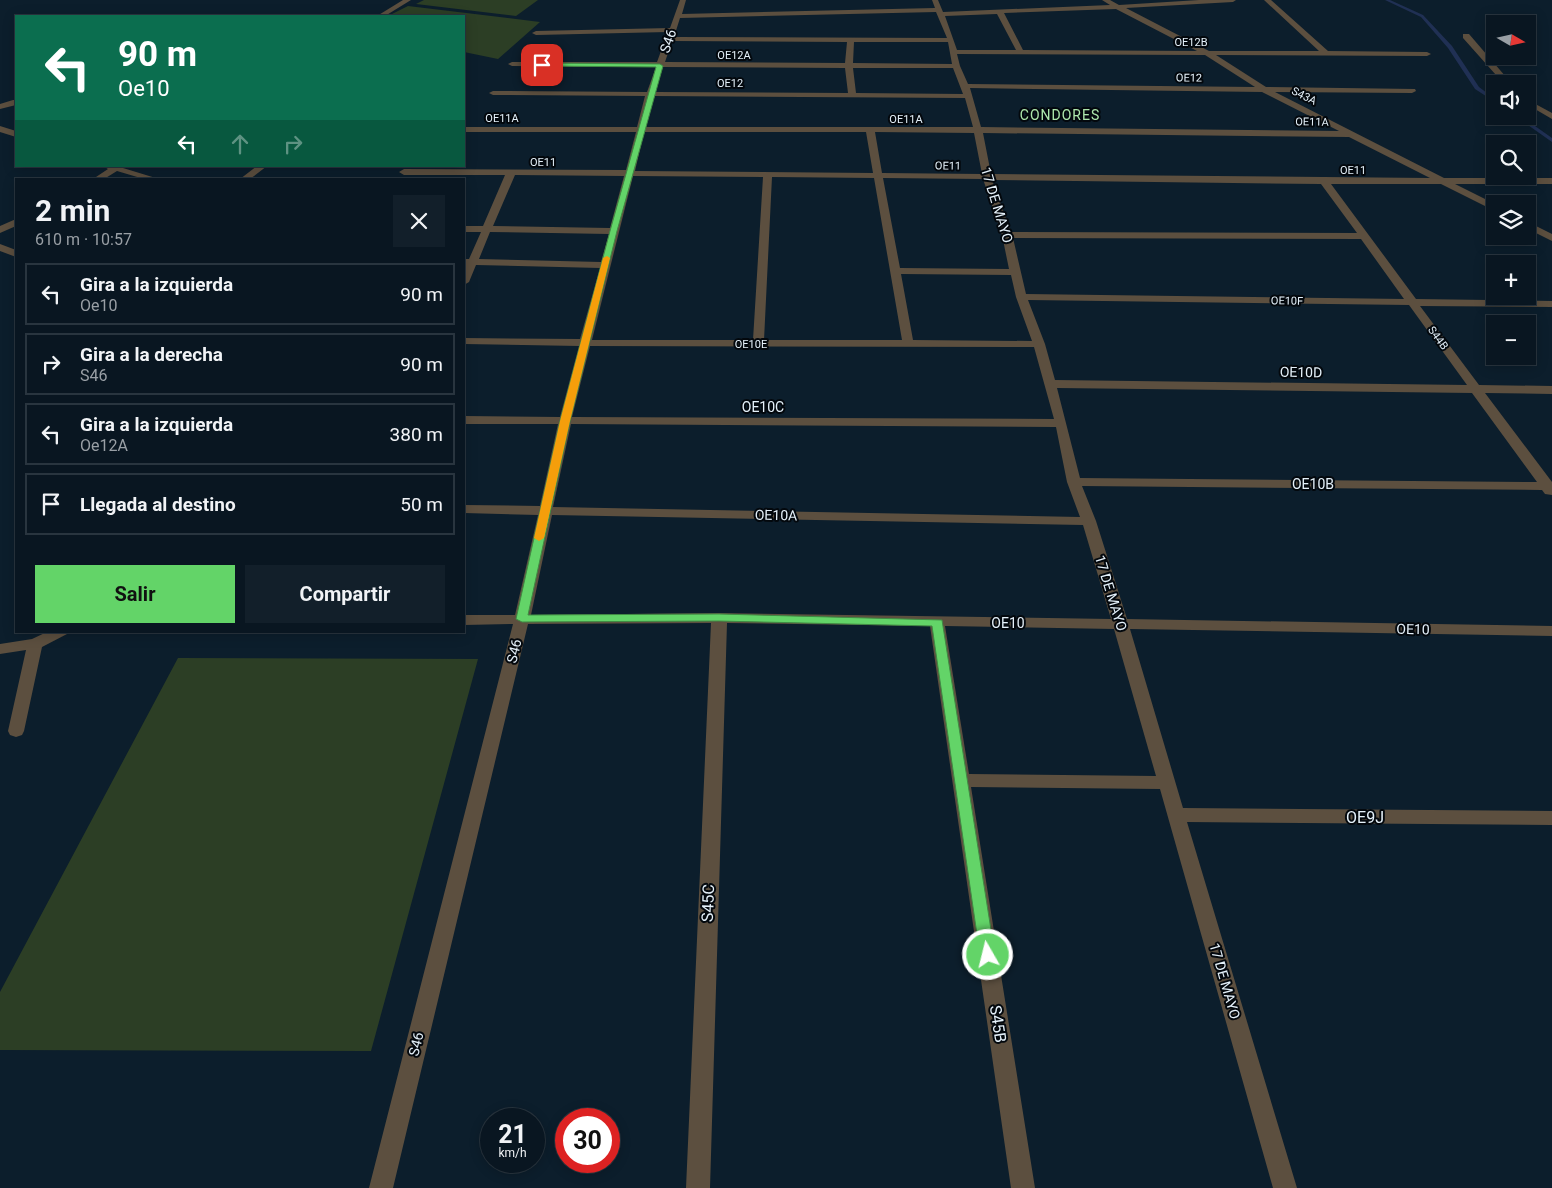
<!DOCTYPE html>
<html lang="es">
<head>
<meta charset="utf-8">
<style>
  :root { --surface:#091621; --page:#121f2a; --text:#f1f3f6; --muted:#999fa5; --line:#29353f; --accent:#63d468 }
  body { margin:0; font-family:Roboto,sans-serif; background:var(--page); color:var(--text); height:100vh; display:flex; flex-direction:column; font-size:19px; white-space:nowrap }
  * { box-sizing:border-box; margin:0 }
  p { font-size:16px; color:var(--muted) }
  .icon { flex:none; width:28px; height:28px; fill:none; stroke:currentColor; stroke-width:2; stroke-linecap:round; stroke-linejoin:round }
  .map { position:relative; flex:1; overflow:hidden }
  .panel { position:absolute; left:15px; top:178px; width:450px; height:455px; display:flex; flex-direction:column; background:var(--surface); border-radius:0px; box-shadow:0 2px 12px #0003,0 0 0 1px var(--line) }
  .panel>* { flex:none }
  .top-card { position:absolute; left:15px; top:15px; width:450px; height:152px; border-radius:0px; box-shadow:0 2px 12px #0003,0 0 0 1px var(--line); background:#0b6e4f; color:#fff; overflow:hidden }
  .needle { width:32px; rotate:99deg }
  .buttons { position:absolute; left:1486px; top:15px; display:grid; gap:10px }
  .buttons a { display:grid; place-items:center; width:50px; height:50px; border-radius:0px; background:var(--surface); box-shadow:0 2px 12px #0003,0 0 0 1px var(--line); font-size:25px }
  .speed { position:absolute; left:480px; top:1108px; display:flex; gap:10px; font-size:25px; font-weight:700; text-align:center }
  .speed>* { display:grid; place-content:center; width:65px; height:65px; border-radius:50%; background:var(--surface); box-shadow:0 2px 12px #0003,0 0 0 1px var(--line); line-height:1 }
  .speed small { font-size:12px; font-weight:400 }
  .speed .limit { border:8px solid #d22; background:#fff; color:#111 }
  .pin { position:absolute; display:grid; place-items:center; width:42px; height:42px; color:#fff; margin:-21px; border-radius:10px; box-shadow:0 2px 8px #0006 }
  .me { position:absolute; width:55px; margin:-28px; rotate:352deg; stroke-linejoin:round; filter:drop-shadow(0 0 4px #0008) }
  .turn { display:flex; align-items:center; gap:18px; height:105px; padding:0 20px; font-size:22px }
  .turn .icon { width:65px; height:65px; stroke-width:2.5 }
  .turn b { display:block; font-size:35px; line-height:42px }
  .lanes { display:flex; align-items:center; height:48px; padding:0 20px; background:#0003; justify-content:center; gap:25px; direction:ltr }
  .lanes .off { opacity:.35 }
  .round { display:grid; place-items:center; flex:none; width:52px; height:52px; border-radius:0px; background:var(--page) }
  .head { display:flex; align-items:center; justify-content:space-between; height:85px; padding:0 20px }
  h1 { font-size:30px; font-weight:700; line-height:38px }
  .primary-button { display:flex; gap:10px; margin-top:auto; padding:10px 20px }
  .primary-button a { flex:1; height:58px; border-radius:0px; background:var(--accent); color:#111; font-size:20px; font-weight:700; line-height:58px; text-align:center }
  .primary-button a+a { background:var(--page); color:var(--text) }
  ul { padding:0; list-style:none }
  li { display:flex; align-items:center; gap:15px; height:62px; margin:0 10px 8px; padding:0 10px; border:2px solid var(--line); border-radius:0px }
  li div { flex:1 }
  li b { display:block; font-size:19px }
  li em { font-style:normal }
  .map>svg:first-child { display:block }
  .green { fill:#2c3e25 }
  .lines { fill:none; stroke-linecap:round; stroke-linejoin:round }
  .stream { fill:#203054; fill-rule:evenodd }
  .minor { fill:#5c4f3f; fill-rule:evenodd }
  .route { fill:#63d468; stroke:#408a44 }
  .slow { fill:#f59e0b }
  .labels { text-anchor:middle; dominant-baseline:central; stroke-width:4; stroke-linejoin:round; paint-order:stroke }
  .far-street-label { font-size:11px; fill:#e5f1fa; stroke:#03080d }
  .street-label { font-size:14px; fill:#e5f1fa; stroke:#03080d }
  .far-quarter-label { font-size:14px; letter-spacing:1px; fill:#ade8ad; stroke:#03080d }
  .near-street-label { font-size:16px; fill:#e5f1fa; stroke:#03080d }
</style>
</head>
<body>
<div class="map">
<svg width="1552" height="1188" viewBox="0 0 1552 1188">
  <rect width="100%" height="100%" fill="#0c1e2c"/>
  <path class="green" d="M 424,0 L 538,0 L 516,16 L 416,4 Z
    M 408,6 L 540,22 L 498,59 L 464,52 L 464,16 L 388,16 Z
    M 178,658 L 478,659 L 371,1051 L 0,1050 L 0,992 Z"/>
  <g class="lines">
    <path class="stream" d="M 1385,0 L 1390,0 L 1423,15 L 1452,46 L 1479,87 L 1495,99 L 1495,102 L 1475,89 L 1448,48 L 1421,17 Z
      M 1515,116 L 1521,116 L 1552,138 L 1552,142 Z"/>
    <path class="minor" d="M 403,0 L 411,0 L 385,16 L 377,16 Z
      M 680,0 L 686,0 L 682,14 L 935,8 L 932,0 L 938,0 L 943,12 L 1110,5 L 1102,0 L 1110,0 L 1119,5 L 1199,0 L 1236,0 L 1233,2 L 1126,8 L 1209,51 L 1319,51 L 1264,0 L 1271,0 L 1328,51 L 1427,52 L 1431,54 L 1427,56 L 1216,55 L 1266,87 L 1415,89 L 1416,91 L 1412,93 L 1275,92 L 1444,178 L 1552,178 L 1552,184 L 1455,184 L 1495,204 L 1495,211 L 1441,184 L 1331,184 L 1416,299 L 1552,301 L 1552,307 L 1420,306 L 1479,385 L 1552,386 L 1552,394 L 1485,393 L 1552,482 L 1552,495 L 1545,494 L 1542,490 L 1082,486 L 1096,521 L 1127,619 L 1552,626 L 1552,636 L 1130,629 L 1183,808 L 1552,811 L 1552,825 L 1187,822 L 1297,1188 L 1273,1188 L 1160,789 L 971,787 L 1035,1188 L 1011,1188 L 930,626 L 727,623 L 710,1188 L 686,1188 L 711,623 L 528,624 L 393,1188 L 369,1188 L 513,624 L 464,625 L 464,615 L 515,615 L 538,515 L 464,513 L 464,505 L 540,506 L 558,424 L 464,424 L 464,416 L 560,417 L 579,346 L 464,344 L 464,338 L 580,339 L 600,268 L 476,265 L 469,282 L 464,285 L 464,270 L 466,265 L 464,265 L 464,259 L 469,259 L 481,232 L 464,232 L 464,226 L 483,226 L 505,175 L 404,175 L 399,172 L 404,169 L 626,170 L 636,132 L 464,132 L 464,127 L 637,127 L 645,96 L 493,95 L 489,93 L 493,91 L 647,92 L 656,67 L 512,66 L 508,64 L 512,62 L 657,62 L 668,32 L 536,35 L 532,33 L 536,31 L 670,28 ZM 1116,9 L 1197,51 L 1023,50 L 1004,13 ZM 936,12 L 947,38 L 674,37 L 680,18 ZM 997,14 L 1016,50 L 957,50 L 945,16 ZM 672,41 L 847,42 L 845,63 L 665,62 ZM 854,42 L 948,42 L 952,64 L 853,63 ZM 957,54 L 1205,55 L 1255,87 L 968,84 L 960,66 ZM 663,67 L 845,68 L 848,93 L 655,92 ZM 853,68 L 953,68 L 963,94 L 856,93 ZM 970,88 L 1262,92 L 1339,131 L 981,127 ZM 653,96 L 965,98 L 973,127 L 646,127 ZM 644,132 L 866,132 L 873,173 L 635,171 ZM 875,132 L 974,133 L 982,174 L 882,173 ZM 983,133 L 1349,137 L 1430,178 L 991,174 ZM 515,175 L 624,176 L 610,228 L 493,226 ZM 633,176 L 763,177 L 753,340 L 592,340 ZM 772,177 L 874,178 L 902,340 L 764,340 ZM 883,178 L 983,179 L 1002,235 L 1009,269 L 900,268 ZM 992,180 L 1321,184 L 1357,233 L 1011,232 ZM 490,232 L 609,234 L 601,262 L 479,259 ZM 1013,238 L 1361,239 L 1404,299 L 1026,294 ZM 901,274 L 1011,275 L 1016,297 L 1032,341 L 913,340 ZM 1028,300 L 1409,305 L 1467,385 L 1055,380 L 1045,344 ZM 590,346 L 1034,347 L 1054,419 L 572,417 ZM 1057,388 L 1472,393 L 1537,482 L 1080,478 ZM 571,424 L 1056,427 L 1067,482 L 1080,517 L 553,507 ZM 552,515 L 1083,525 L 1111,619 L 719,613 L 531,615 ZM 945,626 L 1114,629 L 1156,776 L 969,774 Z
      M 1463,34 L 1469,34 L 1512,84 L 1504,84 L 1463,38 Z
      M 13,100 L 16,100 L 16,105 L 0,109 L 0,104 Z
      M 1528,100 L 1552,113 L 1552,119 L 1528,105 Z
      M 0,126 L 16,131 L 16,137 L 0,132 Z
      M 103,166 L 124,166 L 123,168 L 159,179 L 144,179 L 117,171 L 104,179 L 93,179 L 108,169 Z
      M 257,166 L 267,166 L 250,179 L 240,179 Z
      M 16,219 L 16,226 L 0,233 L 0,226 Z
      M 1528,222 L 1552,234 L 1552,241 L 1528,229 Z
      M 0,244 L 16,250 L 16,257 L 0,251 Z
      M 49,631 L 70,631 L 67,634 L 42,647 L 24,731 L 22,735 L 16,737 L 10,735 L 8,731 L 26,650 L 0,654 L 0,644 L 32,639 Z"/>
  </g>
  <path class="route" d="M 542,63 L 660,64 L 663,66 L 617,231 L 570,421 L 528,615 L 719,614 L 942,620 L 995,955 L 993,959 L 988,961 L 982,959 L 980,955 L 932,626 L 719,621 L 522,622 L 516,619 L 560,421 L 610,231 L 656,67 L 540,66 Z"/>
  <path class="slow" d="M 607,256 L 610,258 L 570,421 L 544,538 L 539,541 L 534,538 L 560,421 L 603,258 Z"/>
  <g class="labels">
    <g class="far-street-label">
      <text x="1191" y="42">OE12B</text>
      <text x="734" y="55">OE12A</text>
      <text transform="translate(1189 78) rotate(1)">OE12</text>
      <text x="730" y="83">OE12</text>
      <text transform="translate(1304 96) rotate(27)">S43A</text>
      <text x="502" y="118">OE11A</text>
      <text x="906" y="119">OE11A</text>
      <text transform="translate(1312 122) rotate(1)">OE11A</text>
      <text x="543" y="162">OE11</text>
      <text transform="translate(948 166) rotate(1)">OE11</text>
      <text x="1353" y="170">OE11</text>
      <text transform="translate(1287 301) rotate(1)">OE10F</text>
      <text transform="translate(1438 338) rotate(54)">S44B</text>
      <text x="751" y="344">OE10E</text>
    </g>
    <g class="street-label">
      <text transform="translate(668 41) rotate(-71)">S46</text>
      <text transform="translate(997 205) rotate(73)">17 DE MAYO</text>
      <text transform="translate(1301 372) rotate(1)">OE10D</text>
      <text x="763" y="407">OE10C</text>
      <text x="1313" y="484">OE10B</text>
      <text transform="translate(776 515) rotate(1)">OE10A</text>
      <text transform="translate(1111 593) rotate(73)">17 DE MAYO</text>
      <text x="1008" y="623">OE10</text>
      <text transform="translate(1413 629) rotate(1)">OE10</text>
      <text transform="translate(514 651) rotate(-76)">S46</text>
      <text transform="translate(1225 981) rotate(74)">17 DE MAYO</text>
      <text transform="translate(416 1044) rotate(-76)">S46</text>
    </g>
    <g class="far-quarter-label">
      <text x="1060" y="115">CONDORES</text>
    </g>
    <g class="near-street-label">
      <text x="1365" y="817">OE9J</text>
      <text transform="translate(708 903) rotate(-88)">S45C</text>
      <text transform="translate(998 1024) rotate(81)">S45B</text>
    </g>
  </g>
</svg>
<div class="buttons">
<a><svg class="needle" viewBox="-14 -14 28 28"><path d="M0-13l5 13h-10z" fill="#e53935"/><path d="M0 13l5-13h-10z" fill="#999fa5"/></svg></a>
<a><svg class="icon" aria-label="sound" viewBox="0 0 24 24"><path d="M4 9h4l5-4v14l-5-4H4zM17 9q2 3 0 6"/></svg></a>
<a><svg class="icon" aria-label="search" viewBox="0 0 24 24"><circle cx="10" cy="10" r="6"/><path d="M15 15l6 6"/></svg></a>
<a><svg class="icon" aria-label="layers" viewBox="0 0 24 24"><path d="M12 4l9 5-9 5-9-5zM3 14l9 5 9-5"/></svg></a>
<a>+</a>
<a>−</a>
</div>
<div class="speed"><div>21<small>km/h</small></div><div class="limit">30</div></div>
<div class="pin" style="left:542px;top:65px;background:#d93025"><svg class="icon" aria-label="arrive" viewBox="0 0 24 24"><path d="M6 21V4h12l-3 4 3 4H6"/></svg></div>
<svg class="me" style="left:988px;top:955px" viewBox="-20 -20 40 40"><circle r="17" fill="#63d468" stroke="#fff" stroke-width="3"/><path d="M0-11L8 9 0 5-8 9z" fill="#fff"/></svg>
<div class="top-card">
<div class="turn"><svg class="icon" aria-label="left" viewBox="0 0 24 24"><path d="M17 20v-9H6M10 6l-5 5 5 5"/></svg><div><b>90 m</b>Oe10</div></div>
<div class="lanes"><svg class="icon" aria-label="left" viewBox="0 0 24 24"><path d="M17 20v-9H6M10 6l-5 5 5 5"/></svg><svg class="icon off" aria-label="ahead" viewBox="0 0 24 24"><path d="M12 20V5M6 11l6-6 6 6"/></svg><svg class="icon off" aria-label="right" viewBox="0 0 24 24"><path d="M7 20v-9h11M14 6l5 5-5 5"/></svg></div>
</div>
<section class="panel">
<div class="head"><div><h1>2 min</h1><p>610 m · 10:57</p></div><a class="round"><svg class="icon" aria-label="close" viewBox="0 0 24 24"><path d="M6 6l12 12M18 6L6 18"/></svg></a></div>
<ul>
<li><svg class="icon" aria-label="left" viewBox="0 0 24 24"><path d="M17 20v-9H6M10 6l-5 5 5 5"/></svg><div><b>Gira a la izquierda</b><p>Oe10</p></div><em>90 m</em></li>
<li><svg class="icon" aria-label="right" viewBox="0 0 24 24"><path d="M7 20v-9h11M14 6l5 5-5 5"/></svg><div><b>Gira a la derecha</b><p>S46</p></div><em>90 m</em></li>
<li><svg class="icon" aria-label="left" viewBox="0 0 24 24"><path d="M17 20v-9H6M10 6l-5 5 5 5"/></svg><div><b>Gira a la izquierda</b><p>Oe12A</p></div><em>380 m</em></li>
<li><svg class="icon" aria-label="arrive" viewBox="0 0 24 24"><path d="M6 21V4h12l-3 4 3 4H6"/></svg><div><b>Llegada al destino</b></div><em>50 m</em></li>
</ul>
<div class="primary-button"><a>Salir</a><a>Compartir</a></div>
</section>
</div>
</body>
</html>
